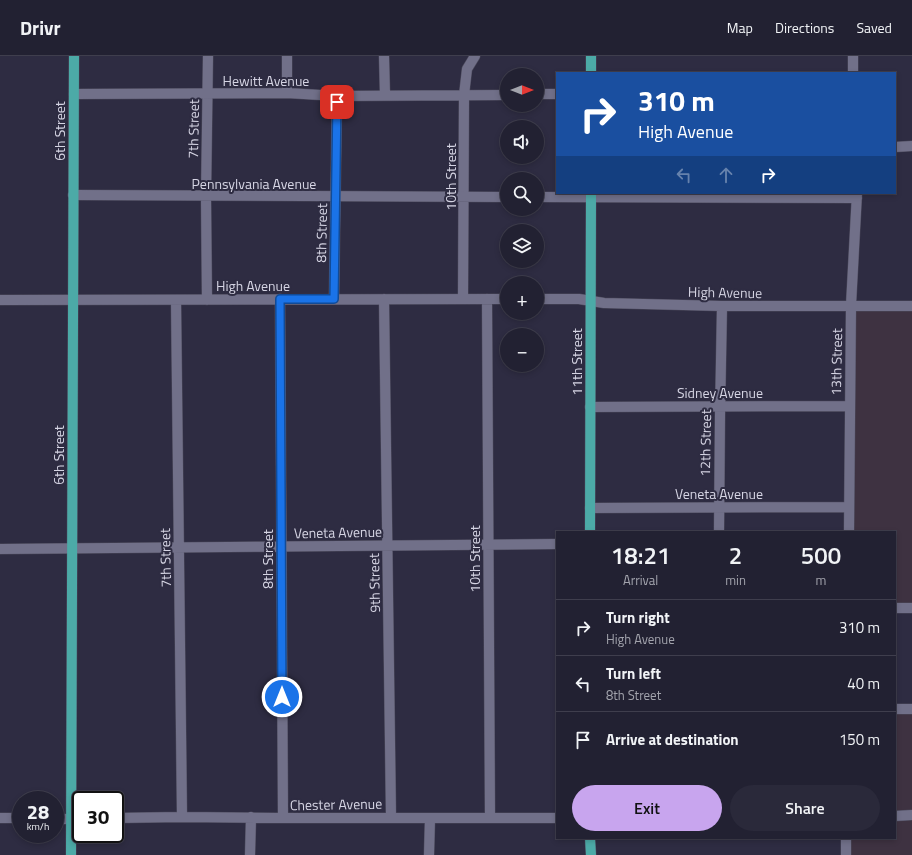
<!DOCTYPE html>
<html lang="en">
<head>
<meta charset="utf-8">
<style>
  :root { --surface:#222132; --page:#2a293a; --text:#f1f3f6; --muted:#a2a3ac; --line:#3f3e4d; --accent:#c8a5ee }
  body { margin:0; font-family:"Titillium Web",sans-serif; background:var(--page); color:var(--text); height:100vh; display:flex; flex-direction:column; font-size:15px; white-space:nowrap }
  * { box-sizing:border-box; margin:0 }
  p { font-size:13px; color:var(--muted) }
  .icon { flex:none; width:22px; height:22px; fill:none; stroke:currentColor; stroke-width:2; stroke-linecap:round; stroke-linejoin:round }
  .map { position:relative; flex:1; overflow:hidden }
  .details { position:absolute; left:556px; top:475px; width:340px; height:308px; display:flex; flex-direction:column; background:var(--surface); border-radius:0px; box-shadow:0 2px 6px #0003,0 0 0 1px var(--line) }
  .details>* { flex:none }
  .guide { position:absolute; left:556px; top:16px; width:340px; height:122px; border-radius:0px; box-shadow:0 2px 6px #0003,0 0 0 1px var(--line); background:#1a4fa0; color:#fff; overflow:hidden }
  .needle { width:26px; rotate:90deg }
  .fabs { position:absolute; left:500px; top:12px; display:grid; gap:8px }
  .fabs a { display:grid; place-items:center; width:44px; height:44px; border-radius:50%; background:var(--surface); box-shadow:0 2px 6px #0003,0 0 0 1px var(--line); font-size:20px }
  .speed { position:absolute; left:12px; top:735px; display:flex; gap:8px; font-size:20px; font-weight:700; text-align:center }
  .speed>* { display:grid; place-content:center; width:52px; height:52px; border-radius:50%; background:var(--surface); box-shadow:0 2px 6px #0003,0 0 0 1px var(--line); line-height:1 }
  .speed small { font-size:10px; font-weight:400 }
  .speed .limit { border:2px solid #111; border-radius:6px; background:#fff; color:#111 }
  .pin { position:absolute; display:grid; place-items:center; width:34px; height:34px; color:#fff; margin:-17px; border-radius:8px; box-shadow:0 2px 6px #0006 }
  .me { position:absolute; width:44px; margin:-22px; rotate:0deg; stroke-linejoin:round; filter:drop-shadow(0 0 3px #0008) }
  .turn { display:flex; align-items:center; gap:14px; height:84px; padding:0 16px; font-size:18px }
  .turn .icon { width:52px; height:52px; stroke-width:2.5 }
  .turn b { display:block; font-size:28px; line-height:34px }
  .lanes { display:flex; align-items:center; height:38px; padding:0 16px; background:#0003; justify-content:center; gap:20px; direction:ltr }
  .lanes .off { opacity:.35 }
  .eta { display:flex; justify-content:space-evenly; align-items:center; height:68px; text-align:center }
  .eta b { font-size:24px; font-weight:600; line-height:28px }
  .button { display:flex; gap:8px; margin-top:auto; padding:8px 16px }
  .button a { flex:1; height:46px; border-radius:24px; background:var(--accent); color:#111; font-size:16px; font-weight:600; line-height:46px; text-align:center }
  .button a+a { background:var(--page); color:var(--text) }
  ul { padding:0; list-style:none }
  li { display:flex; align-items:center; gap:12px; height:56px; padding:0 16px; border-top:1px solid var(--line) }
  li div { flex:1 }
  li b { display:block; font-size:15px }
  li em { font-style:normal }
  header { display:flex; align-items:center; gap:24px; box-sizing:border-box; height:56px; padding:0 20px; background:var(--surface); border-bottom:1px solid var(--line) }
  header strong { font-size:19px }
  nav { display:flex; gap:22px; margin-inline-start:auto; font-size:14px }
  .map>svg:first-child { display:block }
  .education { fill:#3e3241 }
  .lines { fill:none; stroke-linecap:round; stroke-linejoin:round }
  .minor-casing { stroke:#4c4a5c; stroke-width:11 }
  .major-casing { stroke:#4c4a5c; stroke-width:11 }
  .minor { stroke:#717089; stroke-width:10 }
  .major { stroke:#4caaa7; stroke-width:10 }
  .route-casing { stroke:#114b97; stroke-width:10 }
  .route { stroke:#1a73e8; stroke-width:7 }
  .labels { text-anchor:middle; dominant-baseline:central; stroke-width:4; stroke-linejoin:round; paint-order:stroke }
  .street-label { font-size:14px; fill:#d5d4e3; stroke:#2e2c42 }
</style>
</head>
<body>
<header>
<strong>Drivr</strong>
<nav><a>Map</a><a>Directions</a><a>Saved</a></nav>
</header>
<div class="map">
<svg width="912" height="799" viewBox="0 0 912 799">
  <rect width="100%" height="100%" fill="#2e2c42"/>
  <path class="education" d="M 851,249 L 912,250 L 912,552 L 895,552 L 895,476 L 849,476 Z
    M 895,653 L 912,653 L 912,799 L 846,799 L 846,782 L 895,782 Z"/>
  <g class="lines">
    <g class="minor-casing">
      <path id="minor" d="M 287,0 L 287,37
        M 384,0 L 385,39
        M 853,0 L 853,17
        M 74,38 L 287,37 L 337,40 L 507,39
        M 537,38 L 557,38
        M 895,91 L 912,90
        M 73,139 L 507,141
        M 537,141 L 857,142
        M 280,243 L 283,762
        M 334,243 L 337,40
        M 384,243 L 391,761
        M 463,243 L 464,39 L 467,13 L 475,0
        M 487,243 L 490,762
        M 537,243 L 579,243 L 604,247 L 722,250 L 912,250
        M 0,244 L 507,243
        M 176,244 L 182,761
        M 207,244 L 206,141 L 208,0
        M 590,351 L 850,350
        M 590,452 L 849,451
        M 719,476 L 720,359 L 722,250
        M 849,476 L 851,249 L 857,137
        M 0,493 L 557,488
        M 895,552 L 912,552
        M 895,653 L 912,653
        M 895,760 L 912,759
        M 0,762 L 21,762
        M 115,762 L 182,761 L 283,762 L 557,762
        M 55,763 L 81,763
        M 846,782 L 846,799
        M 250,799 L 251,761
        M 429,799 L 430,762"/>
    </g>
    <g class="major-casing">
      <path id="major" d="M 591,17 L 591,0
        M 590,476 L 591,137
        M 590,782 L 591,799
        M 71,799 L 74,0"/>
    </g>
    <use href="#minor" class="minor"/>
    <use href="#major" class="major"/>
  </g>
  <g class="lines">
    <g class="route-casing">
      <path id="route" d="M 282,641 L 280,243 L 334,243 L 337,46"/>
    </g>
    <use href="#route" class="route"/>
  </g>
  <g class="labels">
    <g class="street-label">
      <text x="266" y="24">Hewitt Avenue</text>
      <text transform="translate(193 73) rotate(-89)">7th Street</text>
      <text transform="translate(59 75) rotate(-90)">6th Street</text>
      <text transform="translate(450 121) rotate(-90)">10th Street</text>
      <text x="254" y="127">Pennsylvania Avenue</text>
      <text transform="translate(321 177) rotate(-89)">8th Street</text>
      <text x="253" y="229">High Avenue</text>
      <text transform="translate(725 236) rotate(1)">High Avenue</text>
      <text transform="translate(576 306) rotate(-90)">11th Street</text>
      <text transform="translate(836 306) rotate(-89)">13th Street</text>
      <text x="720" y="336">Sidney Avenue</text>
      <text transform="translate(705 387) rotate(-89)">12th Street</text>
      <text transform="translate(58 399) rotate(-90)">6th Street</text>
      <text x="719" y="437">Veneta Avenue</text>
      <text transform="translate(338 476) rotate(-1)">Veneta Avenue</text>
      <text transform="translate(165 502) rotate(-91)">7th Street</text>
      <text transform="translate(267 503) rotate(-90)">8th Street</text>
      <text transform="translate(474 503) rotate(-90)">10th Street</text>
      <text transform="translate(374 527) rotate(-91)">9th Street</text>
      <text transform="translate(336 748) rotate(-1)">Chester Avenue</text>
    </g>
  </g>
</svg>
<div class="fabs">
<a><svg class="needle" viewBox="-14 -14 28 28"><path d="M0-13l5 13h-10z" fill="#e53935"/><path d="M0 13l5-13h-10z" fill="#a2a3ac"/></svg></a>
<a><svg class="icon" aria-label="sound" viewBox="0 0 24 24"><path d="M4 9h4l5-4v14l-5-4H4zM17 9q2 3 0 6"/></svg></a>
<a><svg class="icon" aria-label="search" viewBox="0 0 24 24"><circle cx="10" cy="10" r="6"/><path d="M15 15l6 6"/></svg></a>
<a><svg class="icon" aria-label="layers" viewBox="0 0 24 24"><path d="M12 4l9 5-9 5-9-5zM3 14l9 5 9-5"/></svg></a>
<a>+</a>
<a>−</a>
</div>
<div class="speed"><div>28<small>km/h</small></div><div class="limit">30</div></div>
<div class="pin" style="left:337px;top:46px;background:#d93025"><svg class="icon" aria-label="arrive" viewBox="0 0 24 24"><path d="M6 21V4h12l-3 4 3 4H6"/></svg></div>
<svg class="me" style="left:282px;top:641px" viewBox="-20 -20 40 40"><circle r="17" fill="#1a73e8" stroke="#fff" stroke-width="3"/><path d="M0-11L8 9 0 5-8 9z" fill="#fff"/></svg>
<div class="guide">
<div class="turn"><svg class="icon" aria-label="right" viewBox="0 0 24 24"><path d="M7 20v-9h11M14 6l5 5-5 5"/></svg><div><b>310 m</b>High Avenue</div></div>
<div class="lanes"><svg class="icon off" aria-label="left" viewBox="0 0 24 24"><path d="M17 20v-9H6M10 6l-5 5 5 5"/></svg><svg class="icon off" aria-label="ahead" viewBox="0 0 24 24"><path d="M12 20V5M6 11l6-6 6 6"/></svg><svg class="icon" aria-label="right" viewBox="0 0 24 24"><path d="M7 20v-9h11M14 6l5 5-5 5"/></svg></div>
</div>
<section class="details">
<div class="eta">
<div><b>18:21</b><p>Arrival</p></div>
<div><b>2</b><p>min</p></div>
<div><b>500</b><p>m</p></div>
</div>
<ul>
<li><svg class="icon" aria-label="right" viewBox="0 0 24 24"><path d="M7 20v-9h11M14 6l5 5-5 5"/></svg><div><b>Turn right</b><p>High Avenue</p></div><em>310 m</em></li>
<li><svg class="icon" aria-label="left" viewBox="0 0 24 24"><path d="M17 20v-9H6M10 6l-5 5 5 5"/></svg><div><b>Turn left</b><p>8th Street</p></div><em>40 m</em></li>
<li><svg class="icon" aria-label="arrive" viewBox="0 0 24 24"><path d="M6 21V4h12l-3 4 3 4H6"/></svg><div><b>Arrive at destination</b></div><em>150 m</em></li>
</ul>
<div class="button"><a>Exit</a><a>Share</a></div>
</section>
</div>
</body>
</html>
